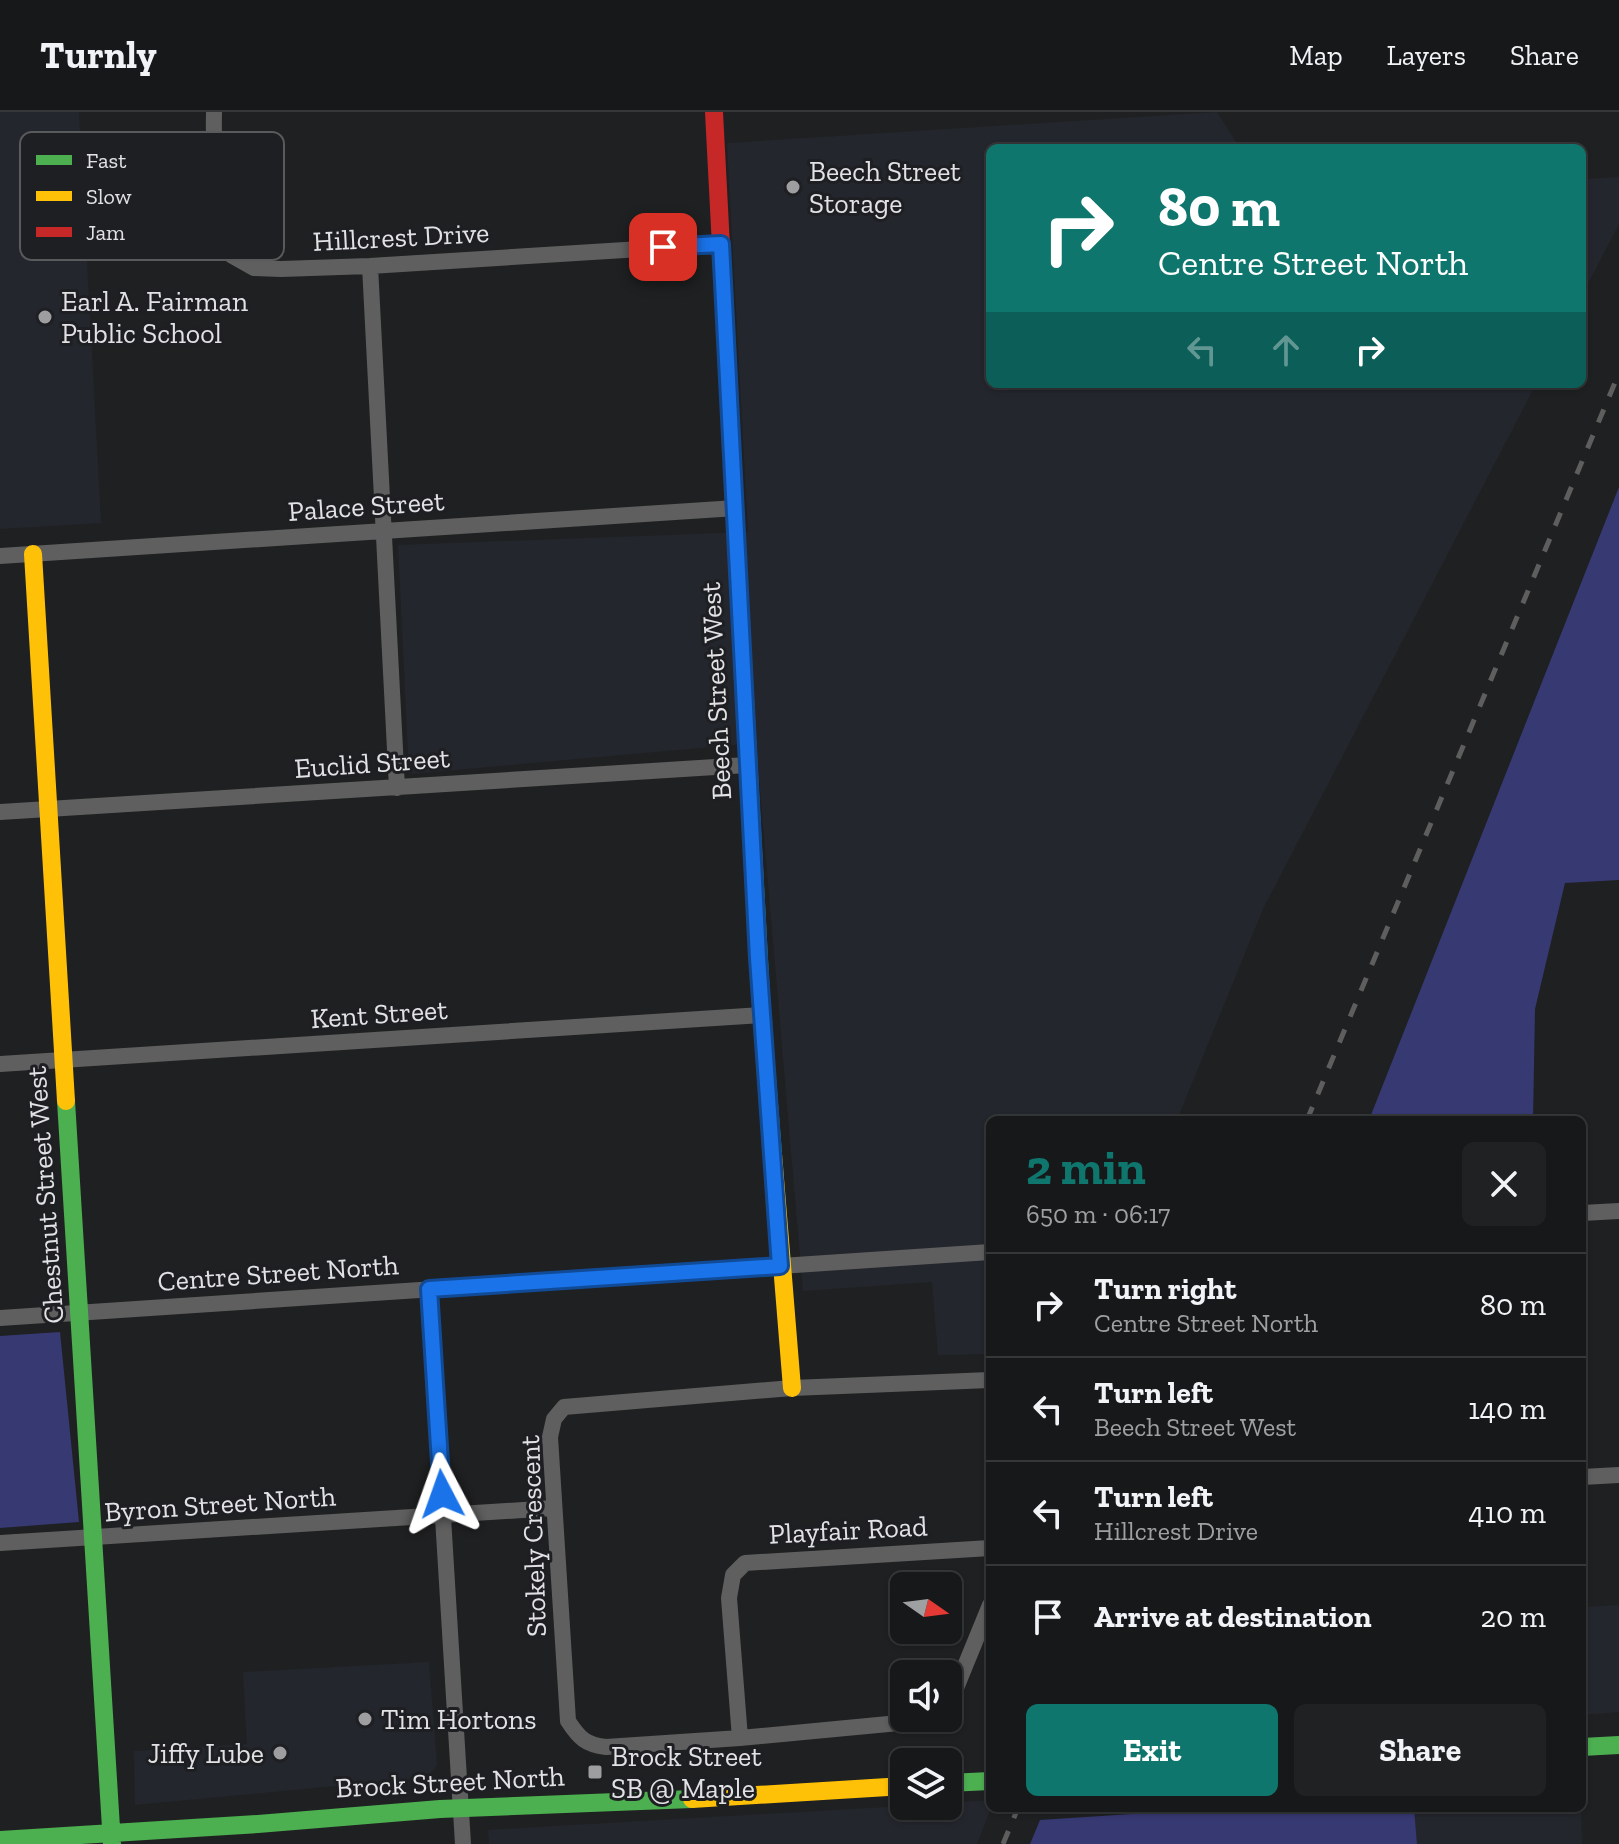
<!DOCTYPE html>
<html lang="en">
<head>
<meta charset="utf-8">
<style>
  :root { --surface:#171819; --page:#202122; --text:#f1f3f6; --muted:#9ea0a2; --line:#363738; --accent:#0f766e }
  body { margin:0; font-family:"Zilla Slab",serif; background:var(--page); color:var(--text); height:100vh; display:flex; flex-direction:column; font-size:30px; white-space:nowrap }
  * { box-sizing:border-box; margin:0 }
  p { font-size:26px; color:var(--muted) }
  .icon { flex:none; width:44px; height:44px; fill:none; stroke:currentColor; stroke-width:2; stroke-linecap:round; stroke-linejoin:round }
  .map { position:relative; flex:1; overflow:hidden }
  .panel { position:absolute; left:986px; top:1004px; width:600px; height:696px; display:flex; flex-direction:column; background:var(--surface); border-radius:12px; box-shadow:0 2px 6px #0004,0 0 0 2px var(--line) }
  .panel>* { flex:none }
  .banner { position:absolute; left:986px; top:32px; width:600px; height:244px; border-radius:12px; box-shadow:0 2px 6px #0004,0 0 0 2px var(--line); background:#0f766e; color:#fff; overflow:hidden }
  .needle { width:52px; rotate:104deg }
  .tools { position:absolute; left:890px; top:1460px; display:grid; gap:16px }
  .tools a { display:grid; place-items:center; width:72px; height:72px; border-radius:12px; background:var(--surface); box-shadow:0 2px 6px #0004,0 0 0 2px var(--line); font-size:40px }
  .pin { position:absolute; display:grid; place-items:center; width:68px; height:68px; color:#fff; margin:-34px; border-radius:16px; box-shadow:0 4px 12px #0006 }
  .me { position:absolute; width:88px; margin:-44px; rotate:356deg; stroke-linejoin:round; filter:drop-shadow(0 0 6px #0008) }
  .turn { display:flex; align-items:center; gap:28px; height:168px; padding:0 40px; font-size:36px }
  .turn .icon { width:104px; height:104px; stroke-width:2.5 }
  .turn b { display:block; font-size:56px; line-height:68px }
  .lanes { display:flex; align-items:center; height:76px; padding:0 40px; background:#0003; justify-content:center; gap:40px; direction:ltr }
  .lanes .off { opacity:.35 }
  .round { display:grid; place-items:center; flex:none; width:84px; height:84px; border-radius:12px; background:var(--page) }
  .overview { display:flex; align-items:center; justify-content:space-between; height:136px; padding:0 40px }
  h1 { font-size:48px; font-weight:700; line-height:60px; color:var(--accent) }
  .primary-button { display:flex; gap:16px; margin-top:auto; padding:16px 40px }
  .primary-button a { flex:1; height:92px; border-radius:12px; background:var(--accent); color:#fff; font-size:32px; font-weight:700; line-height:92px; text-align:center }
  .primary-button a+a { background:var(--page); color:var(--text) }
  ul { padding:0; list-style:none }
  li { display:flex; align-items:center; gap:24px; height:104px; padding:0 40px; border-top:2px solid var(--line) }
  li div { flex:1 }
  li b { display:block; font-size:30px }
  li em { font-style:normal }
  header { display:flex; align-items:center; gap:48px; box-sizing:border-box; height:112px; padding:0 40px; background:var(--surface); border-bottom:2px solid var(--line) }
  header strong { font-size:38px }
  nav { display:flex; gap:44px; margin-inline-start:auto; font-size:28px }
  .map>svg:first-child { display:block }
  .built { fill:#24262d }
  .green { fill:#373973 }
  .lines { fill:none; stroke-linecap:round; stroke-linejoin:round }
  .street { stroke:#5f5f5f; stroke-width:16 }
  .fast { stroke:#4caf50; stroke-width:18 }
  .slow { stroke:#ffc107; stroke-width:18 }
  .jam { stroke:#c62828; stroke-width:18 }
  .rail { stroke:#5e5e5e; stroke-width:5; stroke-dasharray:14 14; stroke-linecap:butt }
  .route-casing { stroke:#114b97; stroke-width:20 }
  .route { stroke:#1a73e8; stroke-width:14 }
  .poi-dot { fill:#9e9ea0; stroke:#1e1f22; stroke-width:3 }
  .labels { text-anchor:middle; dominant-baseline:central; stroke-width:6; stroke-linejoin:round; paint-order:stroke }
  .poi-label { font-size:28px; fill:#e2e2e5; stroke:#1e1f22; text-anchor:start }
  .street-label { font-size:28px; fill:#e2e2e5; stroke:#1e1f22 }
  .key { fill:#1e1f22; stroke:#595a5c; stroke-width:2 }
  .key-label { font-size:22px; fill:#e2e2e5 }
</style>
</head>
<body>
<header>
<strong>Turnly</strong>
<nav><a>Map</a><a>Layers</a><a>Share</a></nav>
</header>
<div class="map">
<svg width="1619" height="1732" viewBox="0 0 1619 1732">
  <rect width="100%" height="100%" fill="#1f2021"/>
  <path class="built" d="M 0,0 L 79,0 L 101,411 L 0,417 Z
    M 1217,0 L 1240,36 L 990,36 L 990,272 L 1536,272 L 1263,797 L 1177,1008 L 990,1008 L 990,1242 L 938,1243 L 932,1170 L 803,1179 L 756,631 L 409,662 L 398,433 L 748,420 L 727,31 Z
    M 1619,65 L 1619,112 L 1582,183 L 1582,67 Z
    M 1619,1493 L 1619,1600 L 1582,1603 L 1582,1495 Z
    M 429,1550 L 437,1653 L 428,1665 L 135,1693 L 134,1639 L 247,1632 L 243,1560 Z
    M 990,1688 L 991,1696 L 977,1732 L 489,1732 L 488,1718 L 904,1694 L 948,1694 L 948,1691 Z
    M 1414,1696 L 1581,1696 L 1582,1732 L 1417,1732 Z"/>
  <path class="green" d="M 1619,375 L 1619,768 L 1565,771 L 1535,897 L 1533,1008 L 1369,1008 Z
    M 60,1220 L 79,1410 L 0,1416 L 0,1224 Z
    M 1223,1696 L 1414,1696 L 1417,1732 L 1030,1732 L 1040,1708 Z"/>
  <g class="lines">
    <path class="street" d="M 214,0 C 213,48 216,97 231,143 L 254,156 L 281,157 L 370,154 L 721,132
      M 370,154 L 397,676
      M 0,444 L 736,396
      M 0,700 L 747,653
      M 0,952 L 762,903
      M 1582,1101 L 1619,1099
      M 429,1177 L 463,1732
      M 0,1206 L 990,1140
      M 1582,1365 L 1619,1363
      M 0,1431 L 554,1396
      M 948,1588 L 954,1581 L 990,1493
      M 927,1606 L 920,1609 L 740,1626 L 606,1635 C 586,1633 579,1626 568,1609 L 550,1325 L 554,1307 L 564,1295 L 792,1276 L 990,1268
      M 740,1626 L 729,1486 L 733,1463 L 745,1451 L 990,1436"/>
    <path class="fast" d="M 734,384 L 762,903 L 773,1042
      M 66,989 L 112,1732
      M 1582,1635 L 1619,1633
      M 948,1671 L 990,1669
      M 0,1728 L 258,1712 L 440,1697 L 692,1687"/>
    <path class="slow" d="M 33,442 L 66,989
      M 773,1042 L 792,1276
      M 692,1687 L 904,1674"/>
    <path class="jam" d="M 714,0 L 734,384"/>
    <path class="rail" d="M 1307,1008 L 1619,261
      M 1003,1732 L 1018,1696"/>
  </g>
  <g class="lines">
    <g class="route-casing">
      <path id="route" d="M 442,1382 L 429,1177 L 780,1154 L 758,846 L 721,132 L 663,135"/>
    </g>
    <use href="#route" class="route"/>
  </g>
  <g class="poi-dot">
    <circle cx="793" cy="75" r="8"/>
    <circle cx="45" cy="205" r="8"/>
    <circle cx="365" cy="1607" r="8"/>
    <circle cx="280" cy="1641" r="8"/>
    <rect x="587" y="1652" width="16" height="16" rx="4"/>
  </g>
  <g class="labels">
    <g class="poi-label">
      <text x="809" y="59">Beech Street<tspan x="809" dy="32">Storage</tspan></text>
      <text x="61" y="189">Earl A. Fairman<tspan x="61" dy="32">Public School</tspan></text>
      <text x="381" y="1607">Tim Hortons</text>
      <text x="264" y="1641" text-anchor="end">Jiffy Lube</text>
      <text x="611" y="1644">Brock Street<tspan x="611" dy="32">SB @ Maple</tspan></text>
    </g>
    <g class="street-label">
      <text transform="translate(401 125) rotate(-3)">Hillcrest Drive</text>
      <text transform="translate(366 394) rotate(-4)">Palace Street</text>
      <text transform="translate(716 579) rotate(-93)">Beech Street West</text>
      <text transform="translate(372 651) rotate(-4)">Euclid Street</text>
      <text transform="translate(379 902) rotate(-4)">Kent Street</text>
      <text transform="translate(45 1083) rotate(-94)">Chestnut Street West</text>
      <text transform="translate(278 1161) rotate(-4)">Centre Street North</text>
      <text transform="translate(220 1392) rotate(-4)">Byron Street North</text>
      <text transform="translate(848 1418) rotate(-3)">Playfair Road</text>
      <text transform="translate(533 1424) rotate(-92)">Stokely Crescent</text>
      <text transform="translate(450 1670) rotate(-3)">Brock Street North</text>
    </g>
  </g>
  <rect x="20" y="20" width="264" height="128" rx="12" class="key"/>
  <rect x="36" y="43" width="36" height="10" fill="#4caf50"/>
  <rect x="36" y="79" width="36" height="10" fill="#ffc107"/>
  <rect x="36" y="115" width="36" height="10" fill="#c62828"/>
  <g class="key-label">
    <text x="86" y="56">Fast</text>
    <text x="86" y="92">Slow</text>
    <text x="86" y="128">Jam</text>
  </g>
</svg>
<div class="tools">
<a><svg class="needle" viewBox="-14 -14 28 28"><path d="M0-13l5 13h-10z" fill="#e53935"/><path d="M0 13l5-13h-10z" fill="#9ea0a2"/></svg></a>
<a><svg class="icon" aria-label="sound" viewBox="0 0 24 24"><path d="M4 9h4l5-4v14l-5-4H4zM17 9q2 3 0 6"/></svg></a>
<a><svg class="icon" aria-label="layers" viewBox="0 0 24 24"><path d="M12 4l9 5-9 5-9-5zM3 14l9 5 9-5"/></svg></a>
</div>
<div class="pin" style="left:663px;top:135px;background:#d93025"><svg class="icon" aria-label="arrive" viewBox="0 0 24 24"><path d="M6 21V4h12l-3 4 3 4H6"/></svg></div>
<svg class="me" style="left:442px;top:1382px" viewBox="-20 -20 40 40"><path d="M0-17L14 15 0 8-14 15z" fill="#1a73e8" stroke="#fff" stroke-width="4"/></svg>
<div class="banner">
<div class="turn"><svg class="icon" aria-label="right" viewBox="0 0 24 24"><path d="M7 20v-9h11M14 6l5 5-5 5"/></svg><div><b>80 m</b>Centre Street North</div></div>
<div class="lanes"><svg class="icon off" aria-label="left" viewBox="0 0 24 24"><path d="M17 20v-9H6M10 6l-5 5 5 5"/></svg><svg class="icon off" aria-label="ahead" viewBox="0 0 24 24"><path d="M12 20V5M6 11l6-6 6 6"/></svg><svg class="icon" aria-label="right" viewBox="0 0 24 24"><path d="M7 20v-9h11M14 6l5 5-5 5"/></svg></div>
</div>
<section class="panel">
<div class="overview"><div><h1>2 min</h1><p>650 m · 06:17</p></div><a class="round"><svg class="icon" aria-label="close" viewBox="0 0 24 24"><path d="M6 6l12 12M18 6L6 18"/></svg></a></div>
<ul>
<li><svg class="icon" aria-label="right" viewBox="0 0 24 24"><path d="M7 20v-9h11M14 6l5 5-5 5"/></svg><div><b>Turn right</b><p>Centre Street North</p></div><em>80 m</em></li>
<li><svg class="icon" aria-label="left" viewBox="0 0 24 24"><path d="M17 20v-9H6M10 6l-5 5 5 5"/></svg><div><b>Turn left</b><p>Beech Street West</p></div><em>140 m</em></li>
<li><svg class="icon" aria-label="left" viewBox="0 0 24 24"><path d="M17 20v-9H6M10 6l-5 5 5 5"/></svg><div><b>Turn left</b><p>Hillcrest Drive</p></div><em>410 m</em></li>
<li><svg class="icon" aria-label="arrive" viewBox="0 0 24 24"><path d="M6 21V4h12l-3 4 3 4H6"/></svg><div><b>Arrive at destination</b></div><em>20 m</em></li>
</ul>
<div class="primary-button"><a>Exit</a><a>Share</a></div>
</section>
</div>
</body>
</html>
